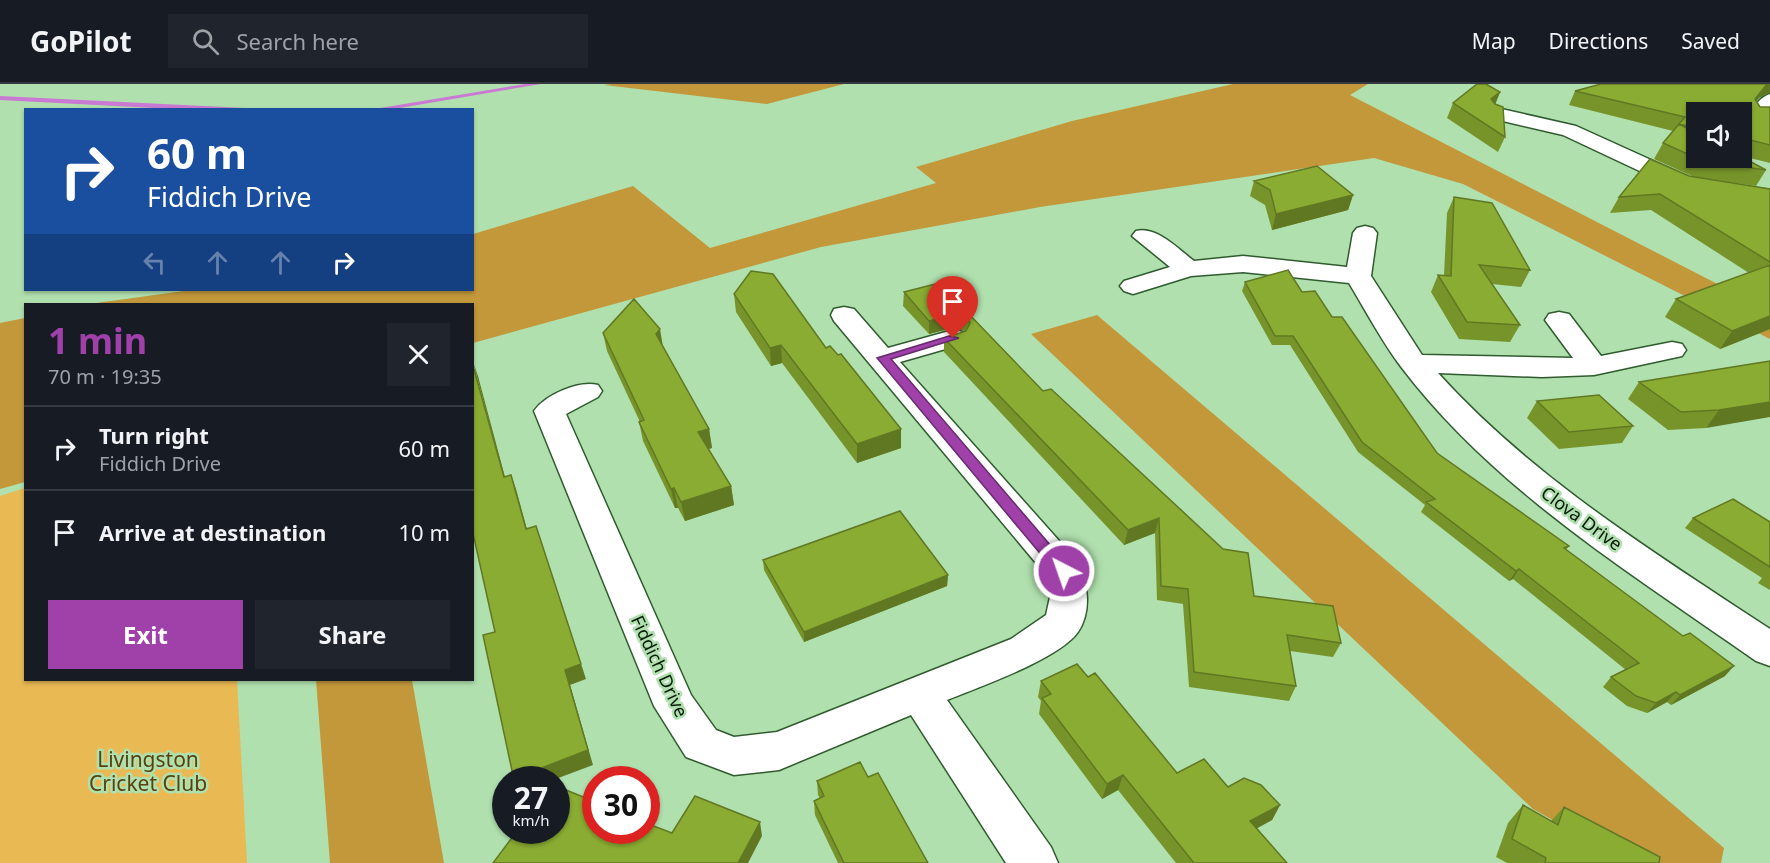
<!DOCTYPE html>
<html lang="en">
<head>
<meta charset="utf-8">
<style>
  :root { --surface:#171b24; --page:#20242c; --text:#f1f3f6; --muted:#9ea1a6; --line:#363941; --accent:#9f41a9 }
  body { margin:0; font-family:"Noto Sans",sans-serif; background:var(--page); color:var(--text); height:100vh; display:flex; flex-direction:column; font-size:22px; white-space:nowrap }
  * { box-sizing:border-box; margin:0 }
  p { font-size:20px; color:var(--muted) }
  .icon { flex:none; width:33px; height:33px; fill:none; stroke:currentColor; stroke-width:2; stroke-linecap:round; stroke-linejoin:round }
  .map { position:relative; flex:1; overflow:hidden }
  .side { position:absolute; left:24px; top:219px; width:450px; height:378px; display:flex; flex-direction:column; background:var(--surface); border-radius:0px; box-shadow:0 2px 4px #0004 }
  .side>* { flex:none }
  .top-card { position:absolute; left:24px; top:24px; width:450px; height:183px; border-radius:0px; box-shadow:0 2px 4px #0004; background:#1a4fa0; color:#fff; overflow:hidden }
  .tools { position:absolute; left:1686px; top:18px; display:grid; gap:12px }
  .tools a { display:grid; place-items:center; width:66px; height:66px; border-radius:0px; background:var(--surface); box-shadow:0 2px 4px #0004; font-size:30px }
  .speed { position:absolute; left:492px; top:682px; display:flex; gap:12px; font-size:30px; font-weight:700; text-align:center }
  .speed>* { display:grid; place-content:center; width:78px; height:78px; border-radius:50%; background:var(--surface); box-shadow:0 2px 4px #0004; line-height:1 }
  .speed small { font-size:15px; font-weight:400 }
  .speed .limit { border:9px solid #d22; background:#fff; color:#111 }
  .pin { position:absolute; display:grid; place-items:center; width:51px; height:51px; color:#fff; margin:-62px -26px; border-radius:50% 50% 50% 0; rotate:-45deg; box-shadow:0 0 6px #0007 }
  .pin .icon { rotate:45deg }
  .me { position:absolute; width:66px; margin:-33px; rotate:319deg; stroke-linejoin:round; filter:drop-shadow(0 0 4px #0008) }
  .turn { display:flex; align-items:center; gap:21px; height:126px; padding:0 24px; font-size:27px }
  .turn .icon { width:78px; height:78px; stroke-width:2.5 }
  .turn b { display:block; font-size:42px; line-height:51px }
  .lanes { display:flex; align-items:center; height:57px; padding:0 24px; background:#0003; justify-content:center; gap:30px; direction:ltr }
  .lanes .off { opacity:.35 }
  .round { display:grid; place-items:center; flex:none; width:63px; height:63px; border-radius:0px; background:var(--page) }
  .headline { display:flex; align-items:center; justify-content:space-between; height:102px; padding:0 24px }
  h1 { font-size:36px; font-weight:700; line-height:45px; color:var(--accent) }
  .button { display:flex; gap:12px; margin-top:auto; padding:12px 24px }
  .button a { flex:1; height:69px; border-radius:0px; background:var(--accent); color:#fff; font-size:24px; font-weight:700; line-height:69px; text-align:center }
  .button a+a { background:var(--page); color:var(--text) }
  ul { padding:0; list-style:none }
  li { display:flex; align-items:center; gap:18px; height:84px; padding:0 24px; border-top:2px solid var(--line) }
  li div { flex:1 }
  li b { display:block; font-size:22px }
  li em { font-style:normal }
  header { display:flex; align-items:center; gap:36px; box-sizing:border-box; height:84px; padding:0 30px; background:var(--surface); border-bottom:2px solid var(--line) }
  header strong { font-size:28px }
  nav { display:flex; gap:33px; margin-inline-start:auto; font-size:21px }
  .search { width:420px; height:54px; background:var(--page); display:flex; align-items:center; gap:15px; box-sizing:border-box; padding:0 21px; border-radius:0px; color:var(--muted); font-size:22px }
  .map>svg:first-child { display:block }
  .green { fill:#e9b954 }
  .forest { fill:#c2983a }
  .lines { fill:none; stroke-linecap:round; stroke-linejoin:round }
  .stream { fill:#ca7ad2; fill-rule:evenodd }
  .minor-casing { stroke:#305b2f; stroke-width:3 }
  .minor { fill:#fff; fill-rule:evenodd }
  .wall { fill:#77942b }
  .shaded-wall { fill:#617823 }
  .building { fill:#8aac32; stroke:#617823; stroke-width:1.5 }
  .route { fill:#9f41a9; stroke:#672a6e; stroke-width:1.5 }
  .labels { text-anchor:middle; dominant-baseline:central; stroke-width:5; stroke-linejoin:round; paint-order:stroke }
  .street-label { font-size:18px; fill:#081a08; stroke:#b0e0ae }
  .near-park-label { font-size:21px; fill:#58420f; stroke:#b0e0ae }
</style>
</head>
<body>
<header>
<strong>GoPilot</strong>
<div class="search"><svg class="icon" aria-label="search" viewBox="0 0 24 24"><circle cx="10" cy="10" r="6"/><path d="M15 15l6 6"/></svg>Search here</div>
<nav><a>Map</a><a>Directions</a><a>Saved</a></nav>
</header>
<div class="map">
<svg width="1770" height="779" viewBox="0 0 1770 779">
  <rect width="100%" height="100%" fill="#b0e0ae"/>
  <path class="green" d="M 25,404 L 26,596 L 237,596 L 247,779 L 0,779 L 0,412 Z"/>
  <path class="forest" d="M 612,0 L 844,0 L 767,20 L 604,1 Z
    M 1233,0 L 1368,0 L 1350,11 L 1770,227 L 1770,255 L 1463,100 L 1374,74 L 1040,123 L 821,163 L 473,259 L 472,220 L 89,220 L 191,206 L 472,206 L 473,150 L 633,102 L 710,164 L 936,99 L 916,83 L 1072,37 Z
    M 1097,231 L 1724,764 L 1721,779 L 1629,779 L 1533,725 L 1031,250 Z
    M 25,234 L 25,398 L 0,405 L 0,239 Z
    M 316,596 L 412,596 L 444,779 L 330,779 Z"/>
  <g class="lines">
    <path class="stream" d="M 525,0 L 541,0 L 388,26 L 368,26 Z
      M 0,12 L 245,24 L 248,26 L 192,26 L 0,16 Z"/>
    <g class="minor-casing">
      <path id="minor" d="M 1770,10 L 1770,28 L 1765,35 L 1751,35 L 1748,31 C 1754,23 1760,13 1770,10 Z
        M 1497,24 L 1576,42 L 1693,95 L 1770,106 L 1770,120 L 1680,106 L 1563,51 L 1490,34 L 1487,30 Z
        M 1365,142 L 1373,144 L 1377,149 L 1371,192 L 1422,271 L 1573,274 L 1545,236 L 1549,230 L 1559,228 L 1569,230 L 1601,272 L 1672,258 L 1682,260 L 1686,266 L 1682,272 L 1594,291 L 1542,293 L 1438,289 C 1533,394 1653,468 1770,545 L 1770,582 L 1756,577 C 1632,490 1495,406 1402,284 C 1382,258 1366,227 1349,199 L 1243,188 L 1191,192 L 1133,210 L 1124,207 L 1120,202 L 1124,197 L 1170,183 L 1132,152 L 1136,147 C 1157,142 1178,165 1194,177 L 1243,172 L 1347,183 L 1353,149 L 1357,144 Z
        M 844,223 L 854,225 L 888,264 L 953,246 L 963,248 L 967,254 L 963,260 L 900,278 L 1077,477 C 1088,498 1092,527 1078,548 C 1059,575 979,603 947,616 L 1051,763 L 1058,779 L 1006,779 L 911,631 L 779,686 L 734,691 L 686,673 L 654,622 L 534,327 C 545,311 579,296 598,301 L 602,307 L 598,313 L 566,330 L 691,611 L 716,646 L 734,653 L 777,648 L 1011,555 L 1046,531 L 1050,513 L 1046,491 L 834,237 L 831,231 L 834,225 Z"/>
    </g>
    <use href="#minor" class="minor"/>
  </g>
  <path class="wall" d="M 1575,7 L 1759,14 L 1756,17 L 1760,23 L 1770,23 L 1770,79 L 1742,72 L 1742,28 L 1696,28 L 1696,74 L 1766,86 L 1756,102 L 1694,93 L 1654,75 L 1663,59 L 1673,47 L 1569,21 Z
    M 1500,8 L 1495,21 L 1505,53 L 1498,68 L 1447,34 L 1453,19 Z
    M 1689,92 L 1770,105 L 1770,245 L 1720,265 L 1665,233 L 1676,215 L 1749,189 L 1651,126 L 1610,129 L 1619,113 Z
    M 1254,97 L 1353,111 L 1348,126 L 1272,146 L 1265,121 L 1250,112 Z
    M 1454,113 L 1530,186 L 1521,203 L 1492,200 L 1520,241 L 1510,258 L 1459,255 L 1431,208 L 1438,191 L 1444,191 L 1447,129 Z
    M 1245,198 L 1302,208 L 1332,233 L 1437,369 L 1569,462 L 1566,466 L 1725,592 L 1671,621 L 1667,618 L 1647,629 L 1627,622 L 1603,603 L 1611,593 L 1626,586 L 1513,495 L 1509,497 L 1421,428 L 1425,421 L 1358,368 L 1290,261 L 1272,261 L 1242,207 Z
    M 939,199 L 1043,307 L 1254,512 L 1341,559 L 1333,573 L 1290,567 L 1296,602 L 1289,617 L 1189,603 L 1183,520 L 1157,516 L 1155,449 L 1124,461 L 944,268 L 944,254 L 965,248 L 965,247 L 952,244 L 929,250 L 903,222 L 904,208 Z
    M 734,210 L 826,264 L 901,345 L 901,364 L 857,379 L 782,279 L 771,282 L 736,228 Z
    M 603,249 L 663,262 L 709,345 L 712,364 L 708,365 L 731,402 L 734,421 L 685,437 L 678,424 L 675,424 L 643,357 L 639,338 L 640,338 L 607,267 Z
    M 1770,277 L 1706,344 L 1668,346 L 1628,315 L 1639,298 Z
    M 1537,317 L 1633,342 L 1622,359 L 1559,365 L 1527,334 Z
    M 1693,434 L 1770,438 L 1770,506 L 1758,499 L 1762,494 L 1685,444 Z
    M 763,476 L 948,491 L 947,502 L 804,558 L 764,486 Z
    M 1088,593 L 1177,689 L 1228,703 L 1280,721 L 1272,736 L 1257,744 L 1287,779 L 1176,779 L 1118,706 L 1102,715 L 1039,630 L 1041,617 L 1038,613 L 1041,597 Z
    M 868,693 L 928,779 L 838,779 L 815,731 L 814,717 L 820,714 L 818,711 L 817,697 Z
    M 1523,721 L 1551,737 L 1564,723 L 1659,779 L 1507,779 L 1496,773 L 1508,739 Z"/>
  <path class="shaded-wall" d="M 1767,0 L 1770,0 L 1770,9 L 1759,14 L 1746,30 L 1755,15 Z
    M 1500,8 L 1494,23 L 1491,15 Z
    M 1353,111 L 1348,126 L 1272,146 L 1276,130 Z
    M 953,230 L 952,244 L 929,250 L 929,237 Z
    M 1770,232 L 1770,245 L 1720,265 L 1732,247 Z
    M 660,245 L 663,263 L 656,250 Z
    M 781,261 L 782,279 L 771,282 L 770,264 Z
    M 473,278 L 478,292 L 509,408 L 504,393 Z
    M 1770,318 L 1770,333 L 1706,344 L 1719,326 Z
    M 709,345 L 712,364 L 701,367 L 698,348 Z
    M 901,345 L 901,364 L 857,379 L 857,360 Z
    M 511,391 L 516,405 L 531,460 L 526,445 Z
    M 731,402 L 734,421 L 685,437 L 681,418 Z
    M 674,404 L 678,424 L 675,424 L 671,405 Z
    M 1159,434 L 1155,449 L 1124,461 L 1128,446 Z
    M 536,442 L 586,595 L 570,601 L 593,681 L 553,696 L 529,696 L 526,690 Z
    M 1519,485 L 1513,495 L 1509,497 L 1516,487 Z
    M 948,491 L 947,502 L 804,558 L 804,548 Z
    M 1734,582 L 1725,592 L 1671,621 L 1680,611 Z
    M 1676,608 L 1667,618 L 1647,629 L 1656,619 Z
    M 1123,691 L 1118,706 L 1102,715 L 1107,700 Z
    M 1280,721 L 1272,736 L 1243,752 L 1250,737 Z
    M 760,738 L 762,752 L 748,779 L 738,779 Z"/>
  <path class="building" d="M 1477,0 L 1486,0 L 1500,8 L 1491,15 L 1495,20 L 1503,23 L 1505,53 L 1453,19 Z
    M 1601,0 L 1767,0 L 1755,15 L 1760,23 L 1770,23 L 1770,61 L 1742,54 L 1742,28 L 1696,28 L 1696,44 L 1679,40 L 1685,33 L 1575,7 Z
    M 1679,40 L 1696,49 L 1696,74 L 1742,73 L 1766,86 L 1703,77 L 1663,59 Z
    M 1650,75 L 1689,92 L 1770,105 L 1770,178 L 1660,110 L 1619,113 Z
    M 1317,82 L 1353,111 L 1276,130 L 1270,106 L 1254,97 Z
    M 1454,113 L 1492,119 L 1530,186 L 1479,181 L 1520,241 L 1467,238 L 1438,191 L 1451,192 Z
    M 1770,181 L 1770,232 L 1732,247 L 1676,215 Z
    M 1288,186 L 1302,208 L 1315,207 L 1332,233 L 1342,233 L 1437,369 L 1569,462 L 1564,464 L 1683,552 L 1690,549 L 1734,582 L 1680,611 L 1676,608 L 1656,619 L 1636,612 L 1611,593 L 1639,579 L 1519,485 L 1516,487 L 1426,418 L 1435,415 L 1362,358 L 1293,252 L 1275,252 L 1245,198 Z
    M 751,187 L 773,190 L 826,264 L 830,262 L 838,271 L 841,270 L 901,345 L 857,360 L 781,261 L 770,264 L 734,210 Z
    M 939,199 L 1043,307 L 1051,305 L 1223,465 L 1248,469 L 1254,512 L 1333,522 L 1341,559 L 1287,551 L 1296,602 L 1194,588 L 1188,505 L 1161,502 L 1159,434 L 1128,446 L 944,254 L 966,247 L 970,239 L 966,233 L 953,230 L 929,237 L 904,208 Z
    M 634,215 L 660,245 L 656,250 L 709,345 L 698,348 L 731,402 L 681,418 L 674,404 L 671,405 L 639,338 L 644,336 L 603,249 Z
    M 1770,277 L 1770,318 L 1719,326 L 1681,328 L 1639,298 Z
    M 472,278 L 504,393 L 511,391 L 526,445 L 536,442 L 581,580 L 565,586 L 588,666 L 526,690 L 542,696 L 514,696 L 483,551 L 495,548 L 472,445 Z
    M 1599,311 L 1633,342 L 1569,348 L 1537,317 Z
    M 1733,415 L 1770,438 L 1770,483 L 1693,434 Z
    M 900,427 L 948,491 L 804,548 L 763,476 Z
    M 1077,580 L 1088,593 L 1095,589 L 1177,689 L 1204,675 L 1228,703 L 1244,694 L 1261,701 L 1280,721 L 1250,737 L 1287,779 L 1194,779 L 1123,691 L 1107,700 L 1042,614 L 1051,610 L 1041,597 Z
    M 860,678 L 868,693 L 878,689 L 928,779 L 844,779 L 814,717 L 824,712 L 817,697 Z
    M 556,702 L 596,718 L 596,747 L 646,747 L 646,739 L 672,749 L 695,712 L 760,738 L 738,779 L 493,779 L 517,747 L 556,747 Z
    M 1523,721 L 1558,741 L 1564,723 L 1660,773 L 1659,779 L 1545,779 L 1546,774 L 1512,755 Z"/>
  <path class="route" d="M 949,252 L 959,254 L 891,275 L 1069,483 L 1071,487 L 1069,491 L 1058,491 L 877,274 Z"/>
  <g class="labels">
    <g class="street-label">
      <text transform="translate(1582 434) rotate(36)">Clova Drive</text>
      <text transform="translate(660 582) rotate(65)">Fiddich Drive</text>
    </g>
    <g class="near-park-label">
      <text x="148" y="675">Livingston<tspan x="148" dy="24">Cricket Club</tspan></text>
    </g>
  </g>
</svg>
<div class="tools">
<a><svg class="icon" aria-label="sound" viewBox="0 0 24 24"><path d="M4 9h4l5-4v14l-5-4H4zM17 9q2 3 0 6"/></svg></a>
</div>
<div class="speed"><div>27<small>km/h</small></div><div class="limit">30</div></div>
<div class="pin" style="left:953px;top:254px;background:#d93025"><svg class="icon" aria-label="arrive" viewBox="0 0 24 24"><path d="M6 21V4h12l-3 4 3 4H6"/></svg></div>
<svg class="me" style="left:1064px;top:487px" viewBox="-20 -20 40 40"><circle r="17" fill="#9f41a9" stroke="#fff" stroke-width="3"/><path d="M0-11L8 9 0 5-8 9z" fill="#fff"/></svg>
<div class="top-card">
<div class="turn"><svg class="icon" aria-label="right" viewBox="0 0 24 24"><path d="M7 20v-9h11M14 6l5 5-5 5"/></svg><div><b>60 m</b>Fiddich Drive</div></div>
<div class="lanes"><svg class="icon off" aria-label="left" viewBox="0 0 24 24"><path d="M17 20v-9H6M10 6l-5 5 5 5"/></svg><svg class="icon off" aria-label="ahead" viewBox="0 0 24 24"><path d="M12 20V5M6 11l6-6 6 6"/></svg><svg class="icon off" aria-label="ahead" viewBox="0 0 24 24"><path d="M12 20V5M6 11l6-6 6 6"/></svg><svg class="icon" aria-label="right" viewBox="0 0 24 24"><path d="M7 20v-9h11M14 6l5 5-5 5"/></svg></div>
</div>
<section class="side">
<div class="headline"><div><h1>1 min</h1><p>70 m · 19:35</p></div><a class="round"><svg class="icon" aria-label="close" viewBox="0 0 24 24"><path d="M6 6l12 12M18 6L6 18"/></svg></a></div>
<ul>
<li><svg class="icon" aria-label="right" viewBox="0 0 24 24"><path d="M7 20v-9h11M14 6l5 5-5 5"/></svg><div><b>Turn right</b><p>Fiddich Drive</p></div><em>60 m</em></li>
<li><svg class="icon" aria-label="arrive" viewBox="0 0 24 24"><path d="M6 21V4h12l-3 4 3 4H6"/></svg><div><b>Arrive at destination</b></div><em>10 m</em></li>
</ul>
<div class="button"><a>Exit</a><a>Share</a></div>
</section>
</div>
</body>
</html>
